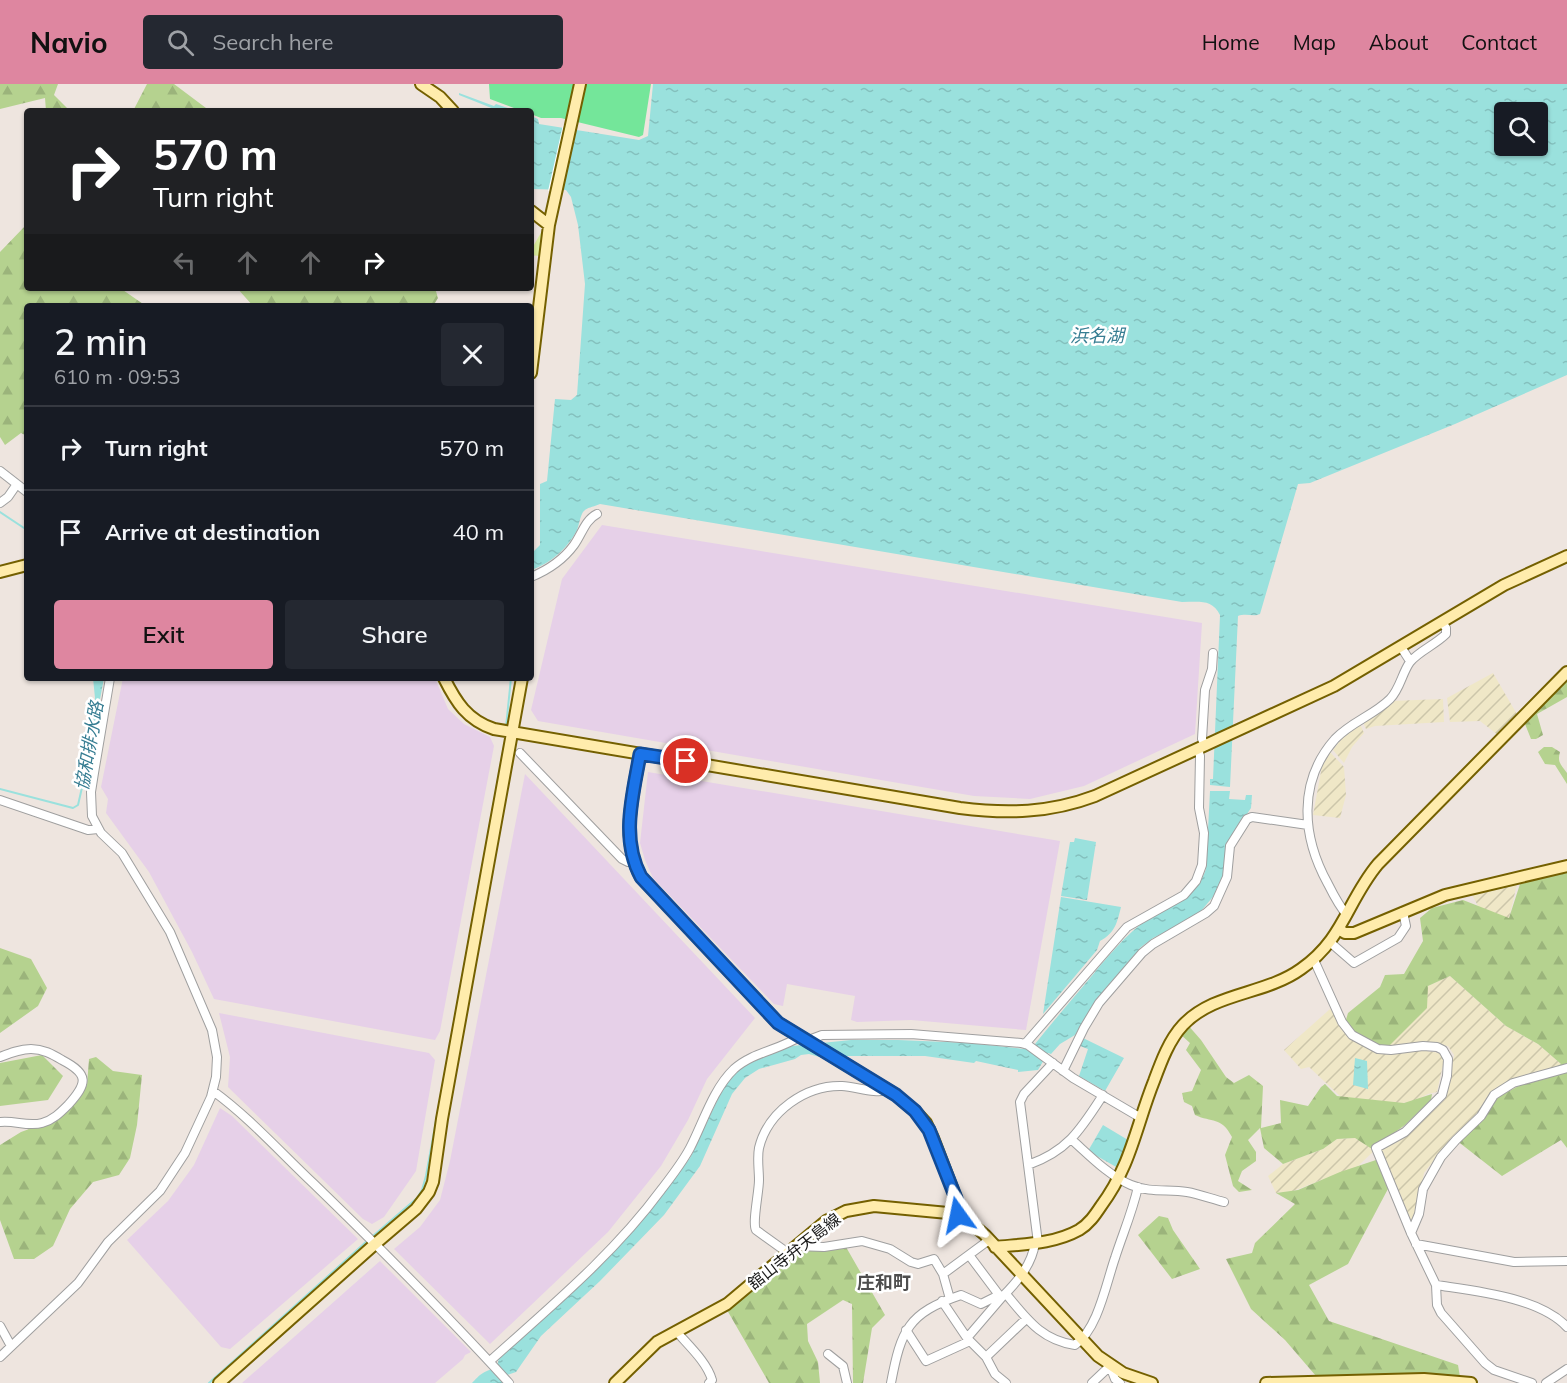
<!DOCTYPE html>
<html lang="en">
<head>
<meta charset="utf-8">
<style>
  :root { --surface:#171b24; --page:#242831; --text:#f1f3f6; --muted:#9ea1a6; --line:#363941; --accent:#de86a0 }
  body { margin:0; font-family:Mulish,"Noto Sans JP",sans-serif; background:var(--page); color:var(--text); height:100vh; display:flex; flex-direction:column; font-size:22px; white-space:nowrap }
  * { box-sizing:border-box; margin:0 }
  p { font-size:20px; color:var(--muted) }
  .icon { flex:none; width:33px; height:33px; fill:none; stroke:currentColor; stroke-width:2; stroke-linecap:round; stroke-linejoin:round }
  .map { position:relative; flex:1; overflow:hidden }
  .sheet { position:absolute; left:24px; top:219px; width:510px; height:378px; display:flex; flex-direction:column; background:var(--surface); border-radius:6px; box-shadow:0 2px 4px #0004 }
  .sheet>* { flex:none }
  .banner { position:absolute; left:24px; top:24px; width:510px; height:183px; border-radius:6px; box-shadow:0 2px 4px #0004; background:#202124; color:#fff; overflow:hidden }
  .buttons { position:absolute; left:1494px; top:18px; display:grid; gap:12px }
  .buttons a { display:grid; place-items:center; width:54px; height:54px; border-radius:6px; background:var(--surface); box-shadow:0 2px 4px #0004; font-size:30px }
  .pin { position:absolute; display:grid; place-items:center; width:51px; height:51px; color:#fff; margin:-26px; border:3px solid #fff; border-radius:50%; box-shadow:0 2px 6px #0007 }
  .me { position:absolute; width:66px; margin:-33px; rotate:348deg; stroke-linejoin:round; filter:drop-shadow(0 0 4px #0008) }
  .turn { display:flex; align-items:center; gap:21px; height:126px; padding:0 30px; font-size:27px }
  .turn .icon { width:78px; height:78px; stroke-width:2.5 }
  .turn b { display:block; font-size:42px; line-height:51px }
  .lanes { display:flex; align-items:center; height:57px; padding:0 30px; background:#0003; justify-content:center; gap:30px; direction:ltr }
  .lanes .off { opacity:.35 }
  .round { display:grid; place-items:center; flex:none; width:63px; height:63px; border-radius:6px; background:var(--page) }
  .summary { display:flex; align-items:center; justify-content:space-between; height:102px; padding:0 30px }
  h1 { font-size:36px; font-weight:600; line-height:45px }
  .action { display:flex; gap:12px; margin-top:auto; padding:12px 30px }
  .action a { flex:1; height:69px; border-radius:6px; background:var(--accent); color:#111; font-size:24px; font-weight:600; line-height:69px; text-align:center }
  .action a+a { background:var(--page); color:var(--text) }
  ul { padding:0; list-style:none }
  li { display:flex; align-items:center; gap:18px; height:84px; padding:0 30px; border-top:2px solid var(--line) }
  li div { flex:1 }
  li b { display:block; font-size:22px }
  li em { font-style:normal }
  header { display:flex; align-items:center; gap:36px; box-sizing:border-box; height:84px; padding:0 30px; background:var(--accent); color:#111 }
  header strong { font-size:28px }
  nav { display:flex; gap:33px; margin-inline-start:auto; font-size:21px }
  .search { width:420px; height:54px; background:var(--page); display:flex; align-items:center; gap:15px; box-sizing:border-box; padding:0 21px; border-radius:6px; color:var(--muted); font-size:22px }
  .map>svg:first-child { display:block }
  .industrial { fill:#e6d0e8 }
  .farmland { fill:url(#farmland-furrows) }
  .grass { fill:url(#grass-tufts) }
  .forest { fill:url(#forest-firs) }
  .pitch { fill:#74e69a }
  .water { fill:url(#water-ripples); fill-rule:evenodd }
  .pier { fill:#fff }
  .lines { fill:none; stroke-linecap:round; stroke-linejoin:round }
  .stream { stroke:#9ae1dd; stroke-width:2 }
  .street-casing { stroke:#9f9f9f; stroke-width:10 }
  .secondary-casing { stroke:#746000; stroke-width:14 }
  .street { stroke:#fff; stroke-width:8 }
  .secondary { stroke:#ffecac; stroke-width:10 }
  .route-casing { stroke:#114b97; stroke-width:15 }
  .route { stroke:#1a73e8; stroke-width:10 }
  .labels { text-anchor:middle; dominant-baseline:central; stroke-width:5; stroke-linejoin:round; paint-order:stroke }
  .street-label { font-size:16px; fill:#1b1b1b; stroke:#fff }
  .water-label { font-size:18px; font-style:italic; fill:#367d92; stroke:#fff }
  .neighbourhood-label { font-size:18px; font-weight:bold; fill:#4e4e4e; stroke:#fff }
</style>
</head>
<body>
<header>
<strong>Navio</strong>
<div class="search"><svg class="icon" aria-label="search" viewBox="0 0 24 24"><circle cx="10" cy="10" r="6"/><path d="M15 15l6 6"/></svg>Search here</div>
<nav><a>Home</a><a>Map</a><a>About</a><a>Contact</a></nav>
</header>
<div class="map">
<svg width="1567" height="1299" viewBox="0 0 1567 1299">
  <defs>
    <pattern id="farmland-furrows" width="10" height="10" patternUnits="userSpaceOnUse" patternTransform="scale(1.5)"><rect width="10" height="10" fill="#efe7c7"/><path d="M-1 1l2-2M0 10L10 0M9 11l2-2" fill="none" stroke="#ccc6aa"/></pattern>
    <pattern id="grass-tufts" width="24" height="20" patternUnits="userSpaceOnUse" patternTransform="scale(1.5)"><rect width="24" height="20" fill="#dcee9e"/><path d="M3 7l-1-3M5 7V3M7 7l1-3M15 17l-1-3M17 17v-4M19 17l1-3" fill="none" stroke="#bccc88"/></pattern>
    <pattern id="forest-firs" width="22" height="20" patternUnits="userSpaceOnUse" patternTransform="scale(1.5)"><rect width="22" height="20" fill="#b5d28f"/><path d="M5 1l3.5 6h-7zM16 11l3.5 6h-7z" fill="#9bb47b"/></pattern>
    <pattern id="water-ripples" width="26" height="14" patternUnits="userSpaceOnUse" patternTransform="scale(1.5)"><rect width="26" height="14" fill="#9ae1dd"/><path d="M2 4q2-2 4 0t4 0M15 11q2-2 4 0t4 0" fill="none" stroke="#84c0bd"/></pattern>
  </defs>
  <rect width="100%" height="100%" fill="#eee5df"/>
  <path class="industrial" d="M 602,441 L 1202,539 L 1195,650 L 1084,702 L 1030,715 L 974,712 L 538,637 L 531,626 L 562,495 Z
    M 123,594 L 435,594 L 448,625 L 464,640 L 490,653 L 494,662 L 440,947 L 435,956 L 214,915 L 192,868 L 149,788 L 106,729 L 108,715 L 101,703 Z
    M 648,688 L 1060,757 L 1026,946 L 911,936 L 857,938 L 851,936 L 855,912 L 787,900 L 783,922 L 774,920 L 653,794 L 645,776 L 640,759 Z
    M 525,690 L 755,934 L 707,995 L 688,1036 L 661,1082 L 608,1148 L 490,1260 L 394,1165 L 420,1143 L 440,1116 L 450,1077 Z
    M 219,929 L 429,969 L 435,976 L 416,1087 L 384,1133 L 372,1140 L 363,1135 L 228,1003 L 230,973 Z
    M 220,1024 L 232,1032 L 358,1155 L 230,1265 L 221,1263 L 127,1156 L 168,1117 L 194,1081 Z
    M 380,1177 L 471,1268 L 465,1271 L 463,1275 L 435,1299 L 242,1299 Z"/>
  <path class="farmland" d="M 1493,589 L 1518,632 L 1498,651 L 1480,637 L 1450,638 L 1447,614 Z
    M 1443,615 L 1444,638 L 1375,642 L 1366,645 L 1363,638 L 1390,617 Z
    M 1360,640 L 1364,649 L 1352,663 L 1344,679 L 1333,666 L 1344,651 Z
    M 1330,668 L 1344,683 L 1346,711 L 1340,734 L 1313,731 L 1322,682 Z
    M 1517,800 L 1509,834 L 1519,862 L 1478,822 L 1470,807 Z
    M 1450,892 L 1506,942 L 1538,960 L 1561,980 L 1490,1017 L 1451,1054 L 1424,1089 L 1414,1144 L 1381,1066 L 1408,1051 L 1445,1015 L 1454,971 L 1448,962 L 1424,959 L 1393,962 L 1440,969 L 1444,976 L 1437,1008 L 1428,1010 L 1411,1018 L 1394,1020 L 1341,1013 L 1309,983 L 1301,985 L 1284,966 L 1330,925 L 1368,961 L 1428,902 Z
    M 1355,1054 L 1375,1066 L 1358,1082 L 1293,1107 L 1276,1109 L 1268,1092 L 1283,1080 L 1323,1065 L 1337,1055 Z"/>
  <path class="grass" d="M 542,147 L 539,172 L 531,171 L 531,166 Z"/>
  <path class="forest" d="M 0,0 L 58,0 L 54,11 L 70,27 L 46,27 L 45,14 L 0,25 Z
    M 147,0 L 174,0 L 210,27 L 133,27 Z
    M 27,140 L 27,204 L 120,204 L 146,222 L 27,222 L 27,352 L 21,349 L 5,361 L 0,353 L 0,168 Z
    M 237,204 L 435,204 L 438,214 L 433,222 L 253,222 Z
    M 1567,595 L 1567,613 L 1537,630 L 1543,651 L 1536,655 L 1531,655 L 1525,640 Z
    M 1544,663 L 1552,663 L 1560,668 C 1557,678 1561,681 1567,689 L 1567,700 L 1555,681 L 1545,680 L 1538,668 Z
    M 1567,786 L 1567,1064 L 1561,1056 L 1502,1092 L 1456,1056 L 1490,1017 L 1561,980 L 1538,960 L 1506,942 L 1450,892 L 1428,902 L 1427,924 L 1389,962 L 1368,961 L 1345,939 L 1348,929 L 1380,903 L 1385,891 L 1404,890 L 1423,857 L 1420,834 L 1432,824 L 1463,816 L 1509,834 L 1520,800 Z
    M 0,864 L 31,875 L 47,904 L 38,922 L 0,949 Z
    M 1187,940 L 1201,956 L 1226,993 L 1234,999 L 1249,991 L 1263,1002 L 1261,1044 L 1281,1039 L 1280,1016 L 1308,1022 L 1321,1003 L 1325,1000 L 1337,1012 L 1404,1019 L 1432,1010 L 1431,1016 L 1405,1041 L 1372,1065 L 1355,1054 L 1337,1055 L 1323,1065 L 1283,1080 L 1264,1064 L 1260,1044 L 1248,1056 L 1256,1068 L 1256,1077 L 1242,1087 L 1238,1097 L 1252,1106 L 1239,1108 L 1233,1102 L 1225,1071 L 1232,1053 C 1221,1032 1212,1039 1195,1031 L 1192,1022 L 1184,1018 L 1182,1009 L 1192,1007 L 1201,986 L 1186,966 L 1190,959 L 1180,950 Z
    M 42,971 L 63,992 L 48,1016 L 0,1022 L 0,979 Z
    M 96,973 L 113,987 L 142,991 L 137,1041 L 130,1074 L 119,1091 L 93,1098 L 70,1125 L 53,1162 L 34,1175 L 14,1175 L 0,1136 L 0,1061 L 21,1048 L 54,1036 L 73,1018 L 87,1001 L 89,975 Z
    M 1376,1076 L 1389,1103 L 1348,1180 L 1309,1201 L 1329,1237 L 1458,1281 L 1461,1299 L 1322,1299 L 1285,1256 L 1251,1225 L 1226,1175 L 1252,1169 L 1255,1159 L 1295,1120 L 1276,1109 L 1298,1106 L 1340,1088 Z
    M 1159,1132 L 1168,1134 L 1173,1146 L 1200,1185 L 1172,1195 L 1138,1151 Z
    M 846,1163 L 885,1231 L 872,1244 L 863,1299 L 853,1299 L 852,1220 L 843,1216 L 807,1240 L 808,1257 L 818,1278 L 820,1299 L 769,1299 L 727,1226 L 799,1167 Z"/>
  <path class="pitch" d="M 489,0 L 651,0 L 643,51 L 639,53 L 561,34 L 541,34 L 531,30 L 531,27 L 522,27 L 490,15 Z"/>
  <path class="water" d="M 653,0 L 1567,0 L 1567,291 L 1455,340 L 1310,399 L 1298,400 L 1260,530 C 1254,533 1246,529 1238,532 L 1230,703 L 1210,701 L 1210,695 L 1213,695 L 1220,531 C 1212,515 1200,518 1182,518 L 600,420 C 594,423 587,423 583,428 C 580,433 579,441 577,446 C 568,464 550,480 531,486 L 531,470 L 540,461 L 540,400 L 547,397 L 555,315 L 571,316 L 577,311 L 585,200 L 578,141 L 571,113 L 566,106 L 533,105 L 531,101 L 531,32 L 538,35 L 539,40 L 639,56 L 648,52 ZM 1504,28 L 1538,28 L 1538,62 L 1504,62 Z
    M 459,9 L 494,22 L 496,20 L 517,27 L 499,27 L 459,11 Z
    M 93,594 L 104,594 L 86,689 L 84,684 L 84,677 L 95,614 Z
    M 1210,707 L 1230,707 L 1229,715 L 1245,716 L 1246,711 L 1252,711 L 1251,724 L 1227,760 L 1225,784 L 1221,800 L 1212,814 L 1201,827 L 1189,836 L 1153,854 L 1141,863 L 1100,911 L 1075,951 L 1060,960 L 1051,970 L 1048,969 L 1038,986 L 1018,988 L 1018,986 L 976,977 L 974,979 L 925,972 L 843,972 L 836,967 L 823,974 L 809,970 L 801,971 L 795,975 L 759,985 L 745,994 L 732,1010 L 700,1082 L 664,1131 L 600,1197 L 541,1252 L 516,1288 L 507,1291 L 502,1296 L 502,1299 L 472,1299 C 475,1296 479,1291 483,1289 C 493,1283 497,1288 499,1273 L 588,1192 L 643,1135 L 690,1074 L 724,1002 L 740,984 L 751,978 L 792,962 L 851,956 L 898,956 L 970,959 L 1024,965 L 1035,960 C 1051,940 1068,920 1085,900 C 1106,875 1125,850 1152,832 C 1175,817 1196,814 1206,785 Z
    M 1075,754 L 1096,758 L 1087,816 L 1061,812 L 1070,758 L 1074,758 Z
    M 1061,813 L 1121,823 C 1117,839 1115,849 1100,857 L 1097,866 L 1043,930 Z
    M 1083,954 L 1124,974 L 1105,1007 L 1079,992 L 1088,965 L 1080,962 Z
    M 1355,974 L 1367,977 L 1368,1005 L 1353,1001 Z
    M 1103,1041 L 1128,1056 L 1118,1084 L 1088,1067 Z"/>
  <path class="pier" d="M 563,41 L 577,44 L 562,110 L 548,107 Z"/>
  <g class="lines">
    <path class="stream" d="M 0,428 L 27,446
      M 506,643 L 511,594
      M 0,705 L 73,724 L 78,721 L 86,686
      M 373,1152 L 417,1114 L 422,1106 L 426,1092 L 504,662
      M 209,1299 L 367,1157"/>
    <g class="street-casing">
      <path id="street" d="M 0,387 L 27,408
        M 0,419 L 8,413 L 17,400
        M 531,493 C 548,486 563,476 574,461 C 582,450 585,436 597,430
        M 1401,563 L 1410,577
        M 1205,662 L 1202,655 L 1205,606 L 1212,585 L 1213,569
        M 520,669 L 622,775 L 628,778 L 633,776
        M 0,716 L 88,746 L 98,745
        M 1347,831 C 1339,822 1334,812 1328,800 C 1302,753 1297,698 1335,655 C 1351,638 1374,631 1390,615 C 1400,605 1402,589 1410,578 C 1419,567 1435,561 1446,550 L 1446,544 L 1442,538
        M 1331,859 L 1354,879 L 1398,854 L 1406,842 L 1403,828
        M 1314,876 L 1342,938 L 1352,951 L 1378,965 L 1391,966 L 1423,962 L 1437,963 L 1443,966 L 1448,975 L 1447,992 L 1442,1011 L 1405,1048 L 1376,1064 L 1411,1149 L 1436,1201 L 1437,1221 L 1441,1229 L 1485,1279 L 1494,1286 L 1532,1299
        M 806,957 L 822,951 L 911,950 L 1021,959 L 1028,961 L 1073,994 L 1141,1034
        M 1025,960 L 1127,843 L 1184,811 L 1196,797 L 1202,781 L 1204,749 L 1199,724 L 1200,672 L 1198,665
        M 0,973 C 10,969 20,965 31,965 C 43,965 52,970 62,976 C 89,990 88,999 68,1021 C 60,1029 53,1036 42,1039 C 28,1043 14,1036 0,1038
        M 1063,987 L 1084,944 L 1099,919 L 1142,869 L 1153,860 L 1206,829 L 1214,822 L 1227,793 L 1230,762 L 1247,735 L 1252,733 L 1308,741
        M 213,1007 C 250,1034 281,1069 314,1100 C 381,1165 447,1231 509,1299
        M 1071,1055 C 1089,1071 1109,1092 1131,1101 C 1150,1109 1168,1105 1187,1108 C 1199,1110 1212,1115 1224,1118
        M 1028,1081 C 1068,1067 1081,1045 1103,1011
        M 1411,1149 L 1419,1130 L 1423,1105 L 1441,1073 L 1456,1056 L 1481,1032 L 1494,1011 L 1513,999 L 1567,984
        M 1038,1159 L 1020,1018 L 1024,1010 L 1053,979
        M 1416,1160 L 1514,1178 L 1567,1177
        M 796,1162 L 824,1163 L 862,1157 L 890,1165 L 911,1178 L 918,1180 L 934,1175 L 943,1190 L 950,1215
        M 788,1169 L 756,1146 C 752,1139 759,1108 759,1096 C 759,1086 757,1074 759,1064 C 768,1027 806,1001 842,1002 C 857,1003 875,1010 888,1006
        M 969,1171 L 999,1211
        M 943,1190 L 989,1156
        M 1436,1201 C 1475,1207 1539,1213 1567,1243
        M 1006,1210 C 1027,1235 1041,1256 1075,1261 C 1098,1245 1106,1200 1115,1174 C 1123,1149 1132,1129 1138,1103
        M 942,1217 L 967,1254 L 986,1273 L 995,1290 L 1006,1299
        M 0,1242 L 11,1262
        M 906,1246 L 926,1277 L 970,1257
        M 676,1247 C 688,1261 707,1278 712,1296 L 709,1299
        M 967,1254 L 1003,1212
        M 828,1270 L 843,1282 L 847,1299
        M 0,1273 L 78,1199 L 108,1158 L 160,1107 L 185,1069 L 211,1013 L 216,993 L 217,973 L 212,946 L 170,848 L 122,769 L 101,749 L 92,732 L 91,708 L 94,689 L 110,594
        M 986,1273 L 1026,1235
        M 490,1277 C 550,1223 613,1171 661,1106 C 671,1093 682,1079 690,1064 C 703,1039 713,1005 734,985 C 753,968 779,966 799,953
        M 891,1299 C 901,1246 908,1229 961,1211 L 981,1220 L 999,1211 L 1003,1212 C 1018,1197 1032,1180 1035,1159
        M 1092,1299 L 1110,1282 L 1115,1295 L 1120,1299
        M 1546,1299 L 1567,1285"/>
    </g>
    <g class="secondary-casing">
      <path id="secondary" d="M 421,0 L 440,13 L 453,27
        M 531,127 L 549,141
        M 531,289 L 549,141 L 580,0
        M 0,488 L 27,481
        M 444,594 C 456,618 467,636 494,645 L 960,724 C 1007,730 1050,729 1095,712 L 1334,602 L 1504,501 L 1567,472
        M 640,670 C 633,711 620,755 641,793 L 778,939 L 896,1011 L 915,1027 L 926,1039 L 933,1054 L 959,1122 L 958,1132
        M 1340,846 L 1345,849 L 1354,849 L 1445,811 L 1567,782
        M 995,1163 C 1024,1160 1054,1160 1079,1146 C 1089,1140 1095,1131 1101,1122 C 1131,1082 1136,1042 1154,997 C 1161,978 1169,956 1183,941 C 1214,908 1265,911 1301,885 C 1344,855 1347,817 1378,780 L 1567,588
        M 219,1299 L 375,1160 L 416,1125 L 429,1108 L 433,1098 L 442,1035 L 522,594
        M 615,1299 L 657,1258 L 727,1220 L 826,1137 L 846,1127 L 874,1122 L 948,1129 L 966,1135 L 985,1151 L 1098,1272 L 1123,1289 L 1152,1299
        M 1266,1299 L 1424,1295 L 1471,1299"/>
    </g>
    <use href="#street" class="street"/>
    <use href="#secondary" class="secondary"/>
  </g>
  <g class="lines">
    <g class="route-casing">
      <path id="route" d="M 686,677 L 640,670 C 633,711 620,754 641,793 L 778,939 L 896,1011 L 915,1027 L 929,1046 L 959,1122 L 958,1131"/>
    </g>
    <use href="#route" class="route"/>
  </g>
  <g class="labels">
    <g class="street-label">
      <text transform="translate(794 1167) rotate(-38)">舘山寺弁天島線</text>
    </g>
    <g class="water-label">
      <text x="1097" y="251">浜名湖</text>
      <text transform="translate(89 662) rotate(-80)">協和排水路</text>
    </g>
    <g class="neighbourhood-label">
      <text x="884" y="1198">庄和町</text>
    </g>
  </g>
</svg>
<div class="buttons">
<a><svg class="icon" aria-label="search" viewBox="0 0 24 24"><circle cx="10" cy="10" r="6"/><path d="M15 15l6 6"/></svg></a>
</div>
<div class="pin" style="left:686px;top:677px;background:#d93025"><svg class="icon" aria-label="arrive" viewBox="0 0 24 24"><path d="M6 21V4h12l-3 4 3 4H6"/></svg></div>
<svg class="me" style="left:958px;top:1131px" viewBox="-20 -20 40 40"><path d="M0-17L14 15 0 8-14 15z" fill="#1a73e8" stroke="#fff" stroke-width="4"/></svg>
<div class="banner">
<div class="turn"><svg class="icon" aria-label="right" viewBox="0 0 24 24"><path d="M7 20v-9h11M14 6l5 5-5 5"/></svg><div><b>570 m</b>Turn right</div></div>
<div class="lanes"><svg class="icon off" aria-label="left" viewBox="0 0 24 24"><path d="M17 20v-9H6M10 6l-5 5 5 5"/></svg><svg class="icon off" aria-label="ahead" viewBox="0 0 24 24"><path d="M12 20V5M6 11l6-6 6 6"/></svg><svg class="icon off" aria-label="ahead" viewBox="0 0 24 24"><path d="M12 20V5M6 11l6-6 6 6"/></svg><svg class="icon" aria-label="right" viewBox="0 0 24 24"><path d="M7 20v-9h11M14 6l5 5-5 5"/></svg></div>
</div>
<section class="sheet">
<div class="summary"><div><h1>2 min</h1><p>610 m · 09:53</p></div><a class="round"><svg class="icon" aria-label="close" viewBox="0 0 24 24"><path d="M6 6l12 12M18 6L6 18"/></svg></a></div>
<ul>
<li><svg class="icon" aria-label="right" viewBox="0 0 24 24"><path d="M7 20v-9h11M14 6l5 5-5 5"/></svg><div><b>Turn right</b></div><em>570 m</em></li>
<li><svg class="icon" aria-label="arrive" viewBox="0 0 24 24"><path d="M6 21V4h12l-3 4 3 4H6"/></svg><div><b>Arrive at destination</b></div><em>40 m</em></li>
</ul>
<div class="action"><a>Exit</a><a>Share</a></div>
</section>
</div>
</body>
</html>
